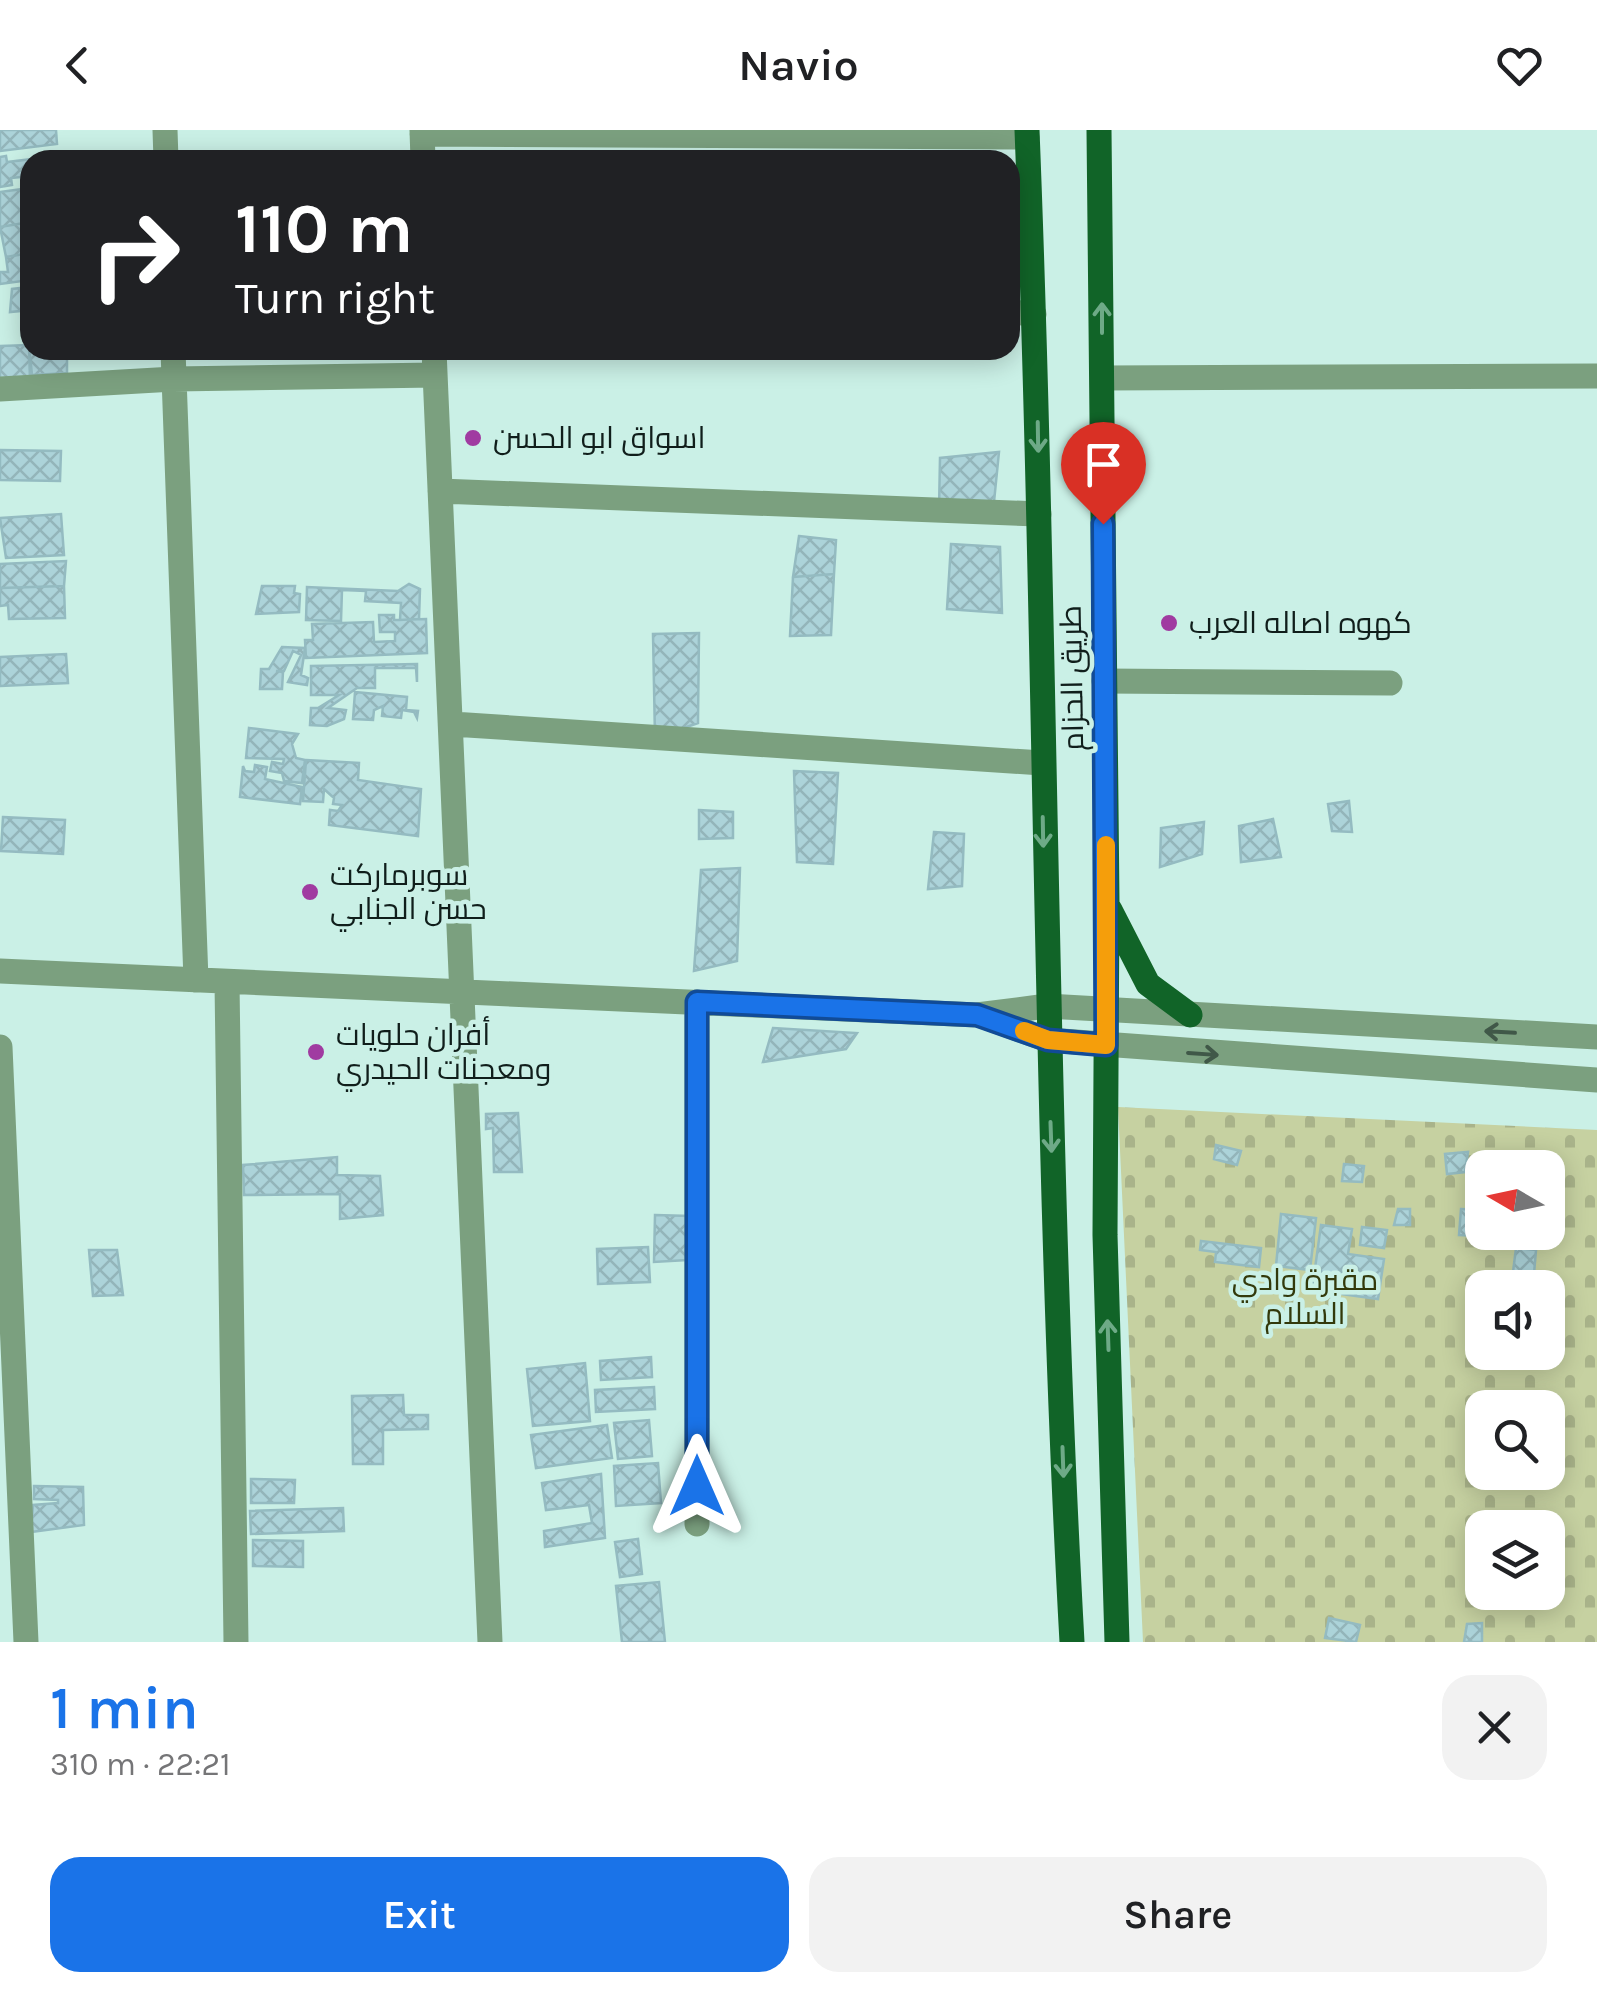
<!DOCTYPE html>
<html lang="en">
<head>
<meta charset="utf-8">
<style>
  :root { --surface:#fff; --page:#f2f2f2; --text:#202124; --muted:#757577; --accent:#1a73e8 }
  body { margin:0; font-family:Karla,Cairo,sans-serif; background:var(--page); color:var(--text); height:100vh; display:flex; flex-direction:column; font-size:38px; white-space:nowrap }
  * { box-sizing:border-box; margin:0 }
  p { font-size:32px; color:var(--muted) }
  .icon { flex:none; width:55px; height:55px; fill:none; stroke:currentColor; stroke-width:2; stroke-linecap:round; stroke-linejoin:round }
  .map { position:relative; height:1512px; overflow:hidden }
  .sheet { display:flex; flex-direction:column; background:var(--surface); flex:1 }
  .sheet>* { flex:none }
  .guide { position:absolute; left:20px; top:20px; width:1000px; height:210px; border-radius:30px; box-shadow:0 5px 25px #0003; background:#202124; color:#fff; overflow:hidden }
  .needle { width:65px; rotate:279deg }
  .controls { position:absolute; left:1465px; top:1020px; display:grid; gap:20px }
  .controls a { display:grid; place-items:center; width:100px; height:100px; border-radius:20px; background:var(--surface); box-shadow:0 5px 25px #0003; font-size:50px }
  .pin { position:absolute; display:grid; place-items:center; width:85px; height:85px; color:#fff; margin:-102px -42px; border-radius:50% 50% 50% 0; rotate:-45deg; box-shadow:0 0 10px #0007 }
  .pin .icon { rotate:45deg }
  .me { position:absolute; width:110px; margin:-55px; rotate:0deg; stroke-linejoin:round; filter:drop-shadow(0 0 8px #0008) }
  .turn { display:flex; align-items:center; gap:35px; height:210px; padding:0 50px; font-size:45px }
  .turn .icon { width:130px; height:130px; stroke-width:2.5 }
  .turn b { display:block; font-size:70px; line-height:85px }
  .round { display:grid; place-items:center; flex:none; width:105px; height:105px; border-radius:30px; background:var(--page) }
  .summary { display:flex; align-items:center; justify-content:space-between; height:170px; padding:0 50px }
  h1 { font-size:60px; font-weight:600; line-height:75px; color:var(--accent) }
  .action { display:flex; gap:20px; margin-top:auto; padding:20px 50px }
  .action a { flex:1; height:115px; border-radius:30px; background:var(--accent); color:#fff; font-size:40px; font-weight:600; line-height:115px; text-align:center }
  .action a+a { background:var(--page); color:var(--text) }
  header { display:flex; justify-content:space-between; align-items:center; height:130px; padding:0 50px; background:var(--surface); font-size:45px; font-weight:600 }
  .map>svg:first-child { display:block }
  .cemetery { fill:url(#cemetery-stones); fill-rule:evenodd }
  .building { fill:url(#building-cross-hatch); stroke:#94bbc1; stroke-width:2.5 }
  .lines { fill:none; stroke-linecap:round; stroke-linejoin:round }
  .minor { stroke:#7ba07f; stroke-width:25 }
  .major { stroke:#116428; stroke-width:25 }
  .oneway { stroke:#6eaa87 }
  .oneway2 { stroke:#405848 }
  .route-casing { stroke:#114b97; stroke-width:25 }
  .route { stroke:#1a73e8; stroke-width:18 }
  .slow { stroke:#f59e0b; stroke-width:18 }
  .poi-dot { fill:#a03ba1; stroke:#caf0e6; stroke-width:4 }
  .labels { text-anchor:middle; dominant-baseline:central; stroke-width:9; stroke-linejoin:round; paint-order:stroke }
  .poi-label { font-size:30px; fill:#101e1b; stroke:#caf0e6; text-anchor:start }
  .street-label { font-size:30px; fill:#101e1b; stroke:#caf0e6 }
  .park-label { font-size:30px; fill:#32390b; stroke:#caf0e6 }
</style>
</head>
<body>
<header><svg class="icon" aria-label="back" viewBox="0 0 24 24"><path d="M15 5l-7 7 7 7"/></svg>Navio<svg class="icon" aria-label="heart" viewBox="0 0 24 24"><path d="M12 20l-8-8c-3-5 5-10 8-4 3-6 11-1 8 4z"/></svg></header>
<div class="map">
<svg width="1597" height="1512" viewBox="0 0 1597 1512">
  <defs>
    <pattern id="cemetery-stones" width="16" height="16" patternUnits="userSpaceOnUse" patternTransform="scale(2.5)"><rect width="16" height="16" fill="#c6d1a1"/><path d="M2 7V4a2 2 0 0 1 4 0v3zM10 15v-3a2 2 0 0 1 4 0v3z" fill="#a9b38a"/></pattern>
    <pattern id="building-cross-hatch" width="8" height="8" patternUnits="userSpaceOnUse" patternTransform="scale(2.5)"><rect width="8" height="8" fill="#acd3d9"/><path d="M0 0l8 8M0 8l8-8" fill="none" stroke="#93b5ba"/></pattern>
  </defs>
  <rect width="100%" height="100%" fill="#caf0e6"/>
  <path class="cemetery" d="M 1118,977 L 1597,1000 L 1597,1512 L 1143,1512 ZM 1482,1038 L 1548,1038 L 1548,1102 L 1482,1102 ZM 1482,1158 L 1548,1158 L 1548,1222 L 1482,1222 ZM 1482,1278 L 1548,1278 L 1548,1342 L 1482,1342 ZM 1482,1398 L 1548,1398 L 1548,1462 L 1482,1462 Z"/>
  <path class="building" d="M 0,0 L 56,0 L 57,14 L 0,21 Z
    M 6,26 L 7,32 L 49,27 L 49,30 L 30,30 L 30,46 L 11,48 L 12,55 L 0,57 L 0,27 Z
    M 30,58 L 30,92 L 0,97 L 0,62 Z
    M 30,92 L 30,123 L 6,127 L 0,97 Z
    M 30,123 L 30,150 L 0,154 L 0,142 L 8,142 L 6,127 Z
    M 30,157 L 30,180 L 10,182 L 12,159 Z
    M 24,181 L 30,181 L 30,208 L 24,208 Z
    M 29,215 L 30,220 L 67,220 L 67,243 L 32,245 Z
    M 29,215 L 30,251 L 0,252 L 0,216 Z
    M 0,320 L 61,321 L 60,351 L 0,350 Z
    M 999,322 L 993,382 L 939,380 L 940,328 Z
    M 61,384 L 64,425 L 6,428 L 0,388 Z
    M 799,406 L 836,410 L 834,444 L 793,447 Z
    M 951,414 L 1000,417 L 1002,483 L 947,479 Z
    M 66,431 L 64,456 L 0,458 L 0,434 Z
    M 834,444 L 831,505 L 790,506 L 793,447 Z
    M 409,454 L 420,459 L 419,489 L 400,490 L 401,473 L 365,471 L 366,461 L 342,460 L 341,491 L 306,490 L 307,457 L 398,461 Z
    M 64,456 L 65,488 L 9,489 L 8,475 L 0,476 L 0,458 Z
    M 262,456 L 295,456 L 294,463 L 300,464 L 299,482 L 256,484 Z
    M 379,485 L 394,485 L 394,490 L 426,489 L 427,523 L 306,528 L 305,510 L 313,510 L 312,494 L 373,492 L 374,512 L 395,511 L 395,502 L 380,502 Z
    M 699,503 L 698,593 L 655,608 L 653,504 Z
    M 282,517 L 305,518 L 301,545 L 308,548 L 307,555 L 288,552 L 301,525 L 293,521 L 284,541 L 276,541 L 283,542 L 282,559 L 260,559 L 261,539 L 269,539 Z
    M 66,524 L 68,553 L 0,556 L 0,527 Z
    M 417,534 L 417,552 L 416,538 L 375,538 L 375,558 L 357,558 L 328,578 L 346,580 L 344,589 L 327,596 L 310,595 L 311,578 L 318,578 L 339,565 L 311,565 L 311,536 Z
    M 355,562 L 407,567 L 406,580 L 418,581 L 417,588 L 414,582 L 402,580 L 401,588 L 382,586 L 383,576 L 374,580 L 373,590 L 353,589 Z
    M 249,598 L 298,604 L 292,614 L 296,628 L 305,630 L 302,653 L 284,651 L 282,643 L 270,641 L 272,632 L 283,634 L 284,629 L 246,628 Z
    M 306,630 L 359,633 L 358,650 L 421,659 L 418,706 L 329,695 L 330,680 L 338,681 L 342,675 L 333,674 L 334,668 L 324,659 L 323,672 L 303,671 Z
    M 255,635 L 267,637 L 265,649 L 302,657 L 300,674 L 240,667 L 243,636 L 245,641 L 254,642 Z
    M 794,641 L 838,643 L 833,734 L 797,732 Z
    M 1349,671 L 1352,702 L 1332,701 L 1328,674 Z
    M 699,680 L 733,682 L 733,708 L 699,709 Z
    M 3,687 L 65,690 L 63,724 L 1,721 Z
    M 1273,689 L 1281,727 L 1241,732 L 1239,696 Z
    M 1204,692 L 1202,724 L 1160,737 L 1161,698 Z
    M 934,702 L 964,704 L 962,756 L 928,759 Z
    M 740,738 L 737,831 L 694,841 L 701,740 Z
    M 773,898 L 857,903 L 846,919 L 763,932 Z
    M 518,983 L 522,1042 L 494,1042 L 493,998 L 486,999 L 486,984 Z
    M 1216,1015 L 1241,1021 L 1237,1035 L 1214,1029 Z
    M 1468,1022 L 1465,1042 L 1447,1044 L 1445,1024 Z
    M 337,1027 L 337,1045 L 380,1046 L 383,1085 L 340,1089 L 340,1064 L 244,1065 L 243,1035 Z
    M 1344,1034 L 1364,1036 L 1362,1052 L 1342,1051 Z
    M 1475,1045 L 1482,1047 L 1482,1075 L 1470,1073 Z
    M 1398,1079 L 1410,1079 L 1410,1095 L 1394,1095 Z
    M 1461,1079 L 1480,1080 L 1478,1106 L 1459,1105 Z
    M 1561,1081 L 1554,1110 L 1538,1106 L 1548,1102 L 1548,1082 Z
    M 1281,1084 L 1316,1088 L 1310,1140 L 1276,1136 Z
    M 655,1085 L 690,1086 L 687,1130 L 654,1132 Z
    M 1321,1095 L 1352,1099 L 1348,1124 L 1384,1129 L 1378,1169 L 1312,1160 Z
    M 1362,1097 L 1387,1100 L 1384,1118 L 1360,1115 Z
    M 1487,1102 L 1531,1102 L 1530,1109 L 1487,1106 Z
    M 1201,1111 L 1261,1118 L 1259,1137 L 1215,1132 L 1216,1122 L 1200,1120 Z
    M 648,1117 L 650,1152 L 598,1154 L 597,1119 Z
    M 1516,1118 L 1536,1120 L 1534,1144 L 1513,1142 Z
    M 89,1120 L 117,1120 L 123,1165 L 93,1166 Z
    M 1548,1204 L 1561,1207 L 1556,1232 L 1536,1234 L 1539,1222 L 1548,1222 Z
    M 651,1227 L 652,1247 L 601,1250 L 600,1231 Z
    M 585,1233 L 590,1291 L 533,1296 L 527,1239 Z
    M 654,1257 L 655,1279 L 596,1282 L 595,1260 Z
    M 403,1265 L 404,1285 L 428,1285 L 428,1299 L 383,1300 L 383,1334 L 353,1334 L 352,1266 Z
    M 649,1290 L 652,1326 L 618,1329 L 614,1293 Z
    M 607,1295 L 612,1328 L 536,1338 L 531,1305 Z
    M 658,1333 L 661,1373 L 616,1376 L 614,1336 Z
    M 601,1344 L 605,1408 L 545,1417 L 544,1401 L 592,1393 L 589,1375 L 546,1380 L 542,1353 Z
    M 251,1349 L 295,1350 L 294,1373 L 251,1373 Z
    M 34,1356 L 83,1357 L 84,1395 L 31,1402 L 33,1375 L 58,1373 L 58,1370 L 34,1369 Z
    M 343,1378 L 344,1401 L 251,1404 L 250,1381 Z
    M 638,1409 L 642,1444 L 620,1447 L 615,1412 Z
    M 253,1410 L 303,1411 L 303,1437 L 253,1436 Z
    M 659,1452 L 665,1512 L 622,1512 L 616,1456 Z
    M 1329,1488 L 1360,1495 L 1356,1512 L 1325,1508 Z
    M 1482,1493 L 1482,1512 L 1464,1512 L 1467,1494 Z"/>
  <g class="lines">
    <path class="minor" d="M 165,0 L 166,30
      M 422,0 L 423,30
      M 422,4 L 1027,7
      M 1010,182 L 1034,184
      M 173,220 L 196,850
      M 434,220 L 490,1512
      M 1103,248 L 1597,246
      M 0,259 L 174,249 L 435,245
      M 440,361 L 1039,384
      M 1104,551 L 1390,553
      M 452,594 L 1042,633
      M 0,841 L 977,885 L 1047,876 L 1597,907
      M 227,852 L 236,1512
      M 697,872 L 697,1394
      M 982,886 L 1048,910 L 1597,950
      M 0,917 L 26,1512"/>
    <path class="major" d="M 1027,0 C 1047,504 1044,1008 1072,1512
      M 1099,0 L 1107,773 L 1105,1105 L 1117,1512
      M 1110,780 L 1148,854 L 1190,885"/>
  </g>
  <defs><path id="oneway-shaft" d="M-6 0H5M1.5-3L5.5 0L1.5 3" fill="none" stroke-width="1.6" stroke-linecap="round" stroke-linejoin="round" transform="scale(2.5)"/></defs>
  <g class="oneway">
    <use href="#oneway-shaft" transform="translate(1102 188) rotate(-90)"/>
    <use href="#oneway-shaft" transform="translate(1038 307) rotate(89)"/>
    <use href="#oneway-shaft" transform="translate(1043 702) rotate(89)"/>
    <use href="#oneway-shaft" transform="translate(1051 1007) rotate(88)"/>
    <use href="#oneway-shaft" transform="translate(1108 1205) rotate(-92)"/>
    <use href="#oneway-shaft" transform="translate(1063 1332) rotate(88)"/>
  </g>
  <g class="oneway2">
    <use href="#oneway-shaft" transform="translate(1500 902) rotate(-177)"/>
    <use href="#oneway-shaft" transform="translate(1203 924) rotate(4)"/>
  </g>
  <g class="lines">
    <g class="route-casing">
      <path id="route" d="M 697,1356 L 697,872 L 977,885 L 1048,910 L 1106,915 L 1103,394"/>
    </g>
    <use href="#route" class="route"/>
    <path class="slow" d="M 1024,901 L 1048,910 L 1106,915 L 1106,715"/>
  </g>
  <g class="poi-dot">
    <circle cx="473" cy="308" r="10"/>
    <circle cx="1169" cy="493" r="10"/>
    <circle cx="310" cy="762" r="10"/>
    <circle cx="316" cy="922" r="10"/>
  </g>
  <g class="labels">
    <g class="poi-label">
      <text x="493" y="308">اسواق ابو الحسن</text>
      <text x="1189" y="493">كهوه اصاله العرب</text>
      <text x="330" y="745">سوبرماركت<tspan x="330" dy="34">حسن الجنابي</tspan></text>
      <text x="336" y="905">أفران حلويات<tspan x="336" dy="34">ومعجنات الحيدري</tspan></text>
    </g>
    <g class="street-label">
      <text transform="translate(1072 548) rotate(-91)">طريق الحزام</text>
    </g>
    <g class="park-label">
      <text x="1305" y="1150">مقبرة وادي<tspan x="1305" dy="34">السلام</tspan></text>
    </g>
  </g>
</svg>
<div class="controls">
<a><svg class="needle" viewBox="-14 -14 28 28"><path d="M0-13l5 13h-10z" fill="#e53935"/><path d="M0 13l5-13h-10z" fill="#757577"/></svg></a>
<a><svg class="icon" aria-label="sound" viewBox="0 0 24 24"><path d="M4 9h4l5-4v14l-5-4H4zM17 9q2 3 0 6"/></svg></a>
<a><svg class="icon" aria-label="search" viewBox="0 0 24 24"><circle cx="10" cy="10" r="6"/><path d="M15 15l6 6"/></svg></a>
<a><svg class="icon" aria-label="layers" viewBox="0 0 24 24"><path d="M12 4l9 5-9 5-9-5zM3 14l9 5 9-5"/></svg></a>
</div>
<div class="pin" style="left:1103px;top:394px;background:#d93025"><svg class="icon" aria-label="arrive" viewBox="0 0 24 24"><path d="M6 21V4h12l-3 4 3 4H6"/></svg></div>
<svg class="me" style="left:697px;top:1356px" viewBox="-20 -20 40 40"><path d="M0-17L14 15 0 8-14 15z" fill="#1a73e8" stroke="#fff" stroke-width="4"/></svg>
<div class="guide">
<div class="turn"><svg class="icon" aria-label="right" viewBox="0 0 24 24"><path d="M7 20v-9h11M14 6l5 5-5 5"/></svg><div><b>110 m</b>Turn right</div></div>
</div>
</div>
<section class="sheet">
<div class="summary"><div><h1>1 min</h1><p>310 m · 22:21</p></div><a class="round"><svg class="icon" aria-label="close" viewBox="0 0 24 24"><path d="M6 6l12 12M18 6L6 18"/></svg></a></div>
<div class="action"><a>Exit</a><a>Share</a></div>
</section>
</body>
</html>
